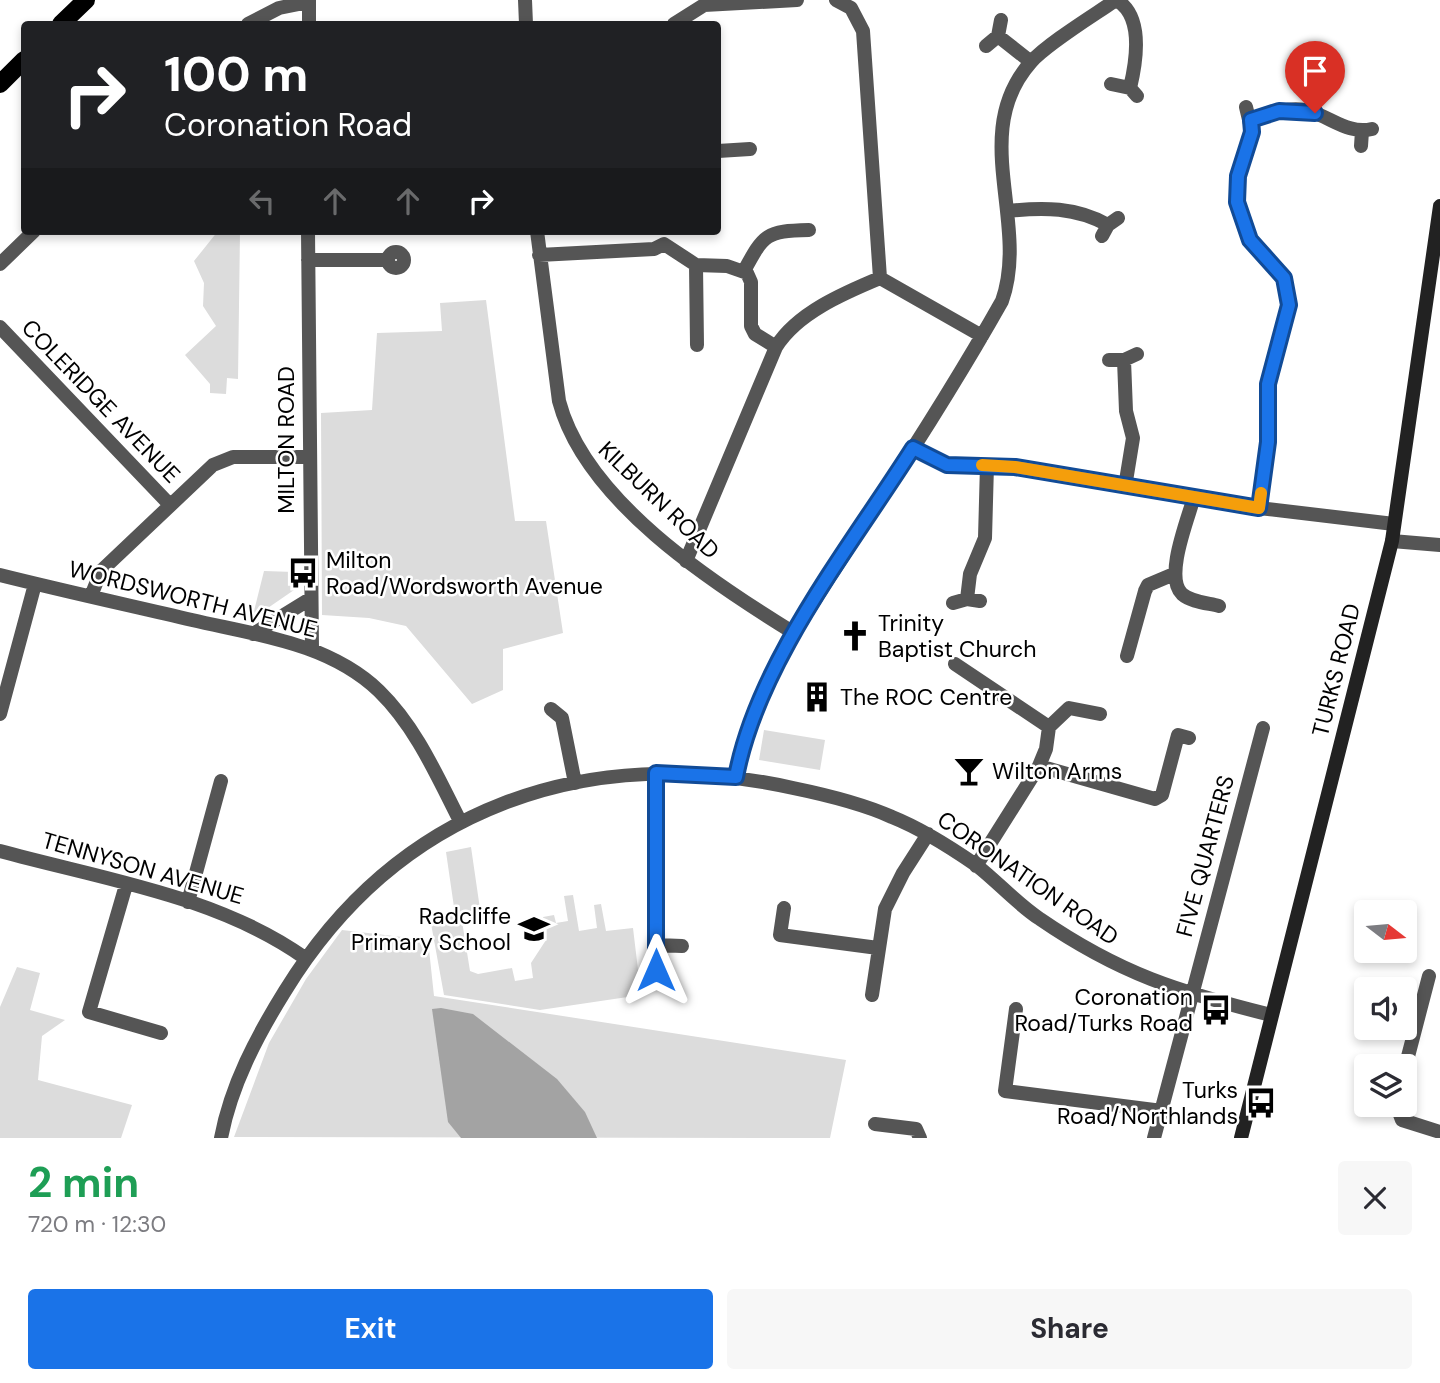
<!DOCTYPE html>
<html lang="en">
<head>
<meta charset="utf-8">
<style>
  :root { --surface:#fff; --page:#f7f7f7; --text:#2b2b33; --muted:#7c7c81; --accent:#1a73e8 }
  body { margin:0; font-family:"DM Sans",sans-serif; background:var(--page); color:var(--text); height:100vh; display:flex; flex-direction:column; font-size:26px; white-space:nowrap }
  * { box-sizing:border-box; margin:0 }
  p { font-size:23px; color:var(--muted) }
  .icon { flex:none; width:38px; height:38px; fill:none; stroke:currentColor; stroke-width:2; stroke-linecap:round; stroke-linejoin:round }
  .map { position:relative; height:1138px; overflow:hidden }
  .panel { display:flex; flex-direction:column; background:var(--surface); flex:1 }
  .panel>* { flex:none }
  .guide { position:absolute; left:21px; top:21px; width:700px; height:214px; border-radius:7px; box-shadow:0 4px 10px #0003; background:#202124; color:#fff; overflow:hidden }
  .needle { width:46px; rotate:106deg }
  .tools { position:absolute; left:1354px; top:900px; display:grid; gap:14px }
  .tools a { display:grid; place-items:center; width:63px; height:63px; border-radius:7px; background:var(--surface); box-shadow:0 4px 10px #0003; font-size:35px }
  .pin { position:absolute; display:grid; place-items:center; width:60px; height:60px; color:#fff; margin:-72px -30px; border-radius:50% 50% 50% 0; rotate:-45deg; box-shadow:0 0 7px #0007 }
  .pin .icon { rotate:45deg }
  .me { position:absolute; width:77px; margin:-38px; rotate:0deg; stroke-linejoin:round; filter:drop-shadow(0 0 5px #0008) }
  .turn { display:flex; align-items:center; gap:24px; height:147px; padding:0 28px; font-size:32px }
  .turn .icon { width:91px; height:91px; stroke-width:2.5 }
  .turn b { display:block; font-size:49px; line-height:60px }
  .lanes { display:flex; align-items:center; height:66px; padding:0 28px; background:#0003; justify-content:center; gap:35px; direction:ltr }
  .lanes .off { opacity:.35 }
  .round { display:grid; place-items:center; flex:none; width:74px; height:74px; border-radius:7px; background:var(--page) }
  .overview { display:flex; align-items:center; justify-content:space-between; height:119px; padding:0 28px }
  h1 { font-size:42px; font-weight:700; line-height:52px; color:#1e9e55 }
  .cta { display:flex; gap:14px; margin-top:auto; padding:14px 28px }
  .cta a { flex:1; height:80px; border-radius:7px; background:var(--accent); color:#fff; font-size:28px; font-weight:700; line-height:80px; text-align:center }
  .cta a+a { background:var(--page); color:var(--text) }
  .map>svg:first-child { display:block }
  .green { fill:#dcdcdc }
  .water { fill:#a3a3a3 }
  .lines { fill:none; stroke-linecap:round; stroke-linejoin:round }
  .street { stroke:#555; stroke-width:14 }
  .secondary { stroke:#222; stroke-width:14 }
  .primary { stroke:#000; stroke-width:18 }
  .route-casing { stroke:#114b97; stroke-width:18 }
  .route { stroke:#1a73e8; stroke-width:12 }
  .slow { stroke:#f59e0b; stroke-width:12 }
  .labels { text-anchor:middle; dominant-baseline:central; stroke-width:5; stroke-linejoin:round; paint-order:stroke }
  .street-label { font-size:23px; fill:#000; stroke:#fff }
  .poi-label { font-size:23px; fill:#000; stroke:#fff; text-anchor:start }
</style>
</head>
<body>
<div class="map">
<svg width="1440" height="1138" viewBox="0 0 1440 1138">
  <rect width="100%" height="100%" fill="#fff"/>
  <path class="green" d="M 218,231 L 240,232 L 238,379 L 227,378 L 226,394 L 210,393 L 210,384 L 185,355 L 216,326 L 203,306 L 204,283 L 194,261 Z
    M 486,300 L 515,521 L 546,521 L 563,633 L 503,649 L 503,690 L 472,704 L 406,626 L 369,618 L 322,615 L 321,413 L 372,410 L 377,333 L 442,331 L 440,303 Z
    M 264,571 L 294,572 L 294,590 L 252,619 Z
    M 764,730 L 825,740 L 820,770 L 759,760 Z
    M 471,847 L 480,909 L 461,915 L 470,971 L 478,974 L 512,968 L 515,981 L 533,978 L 531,963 L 546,940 L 543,917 L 554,915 L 556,923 L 568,921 L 564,896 L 573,895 L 579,931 L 597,928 L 594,905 L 601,904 L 606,931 L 633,928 L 641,995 L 540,1010 L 444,995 L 430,918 L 455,914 L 446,852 Z
    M 342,930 L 428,940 L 434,996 L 846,1060 L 830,1138 L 234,1137 L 269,1043 L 306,979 Z
    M 17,967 L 40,973 L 30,1010 L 65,1020 L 42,1036 L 38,1080 L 132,1105 L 121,1138 L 0,1138 L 0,1007 Z"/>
  <path class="water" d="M 441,1008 L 473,1014 L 557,1079 L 585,1112 L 597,1138 L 461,1138 L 448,1122 L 432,1009 Z"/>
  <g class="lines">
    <path class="street" d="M 309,0 L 309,24
      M 525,0 L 526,24
      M 836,0 L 851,8 L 863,31 L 880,278
      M 248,24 L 279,8 L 309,2
      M 674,24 L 704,5 L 797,0
      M 998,36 L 1031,62
      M 986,46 L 998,36 L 1001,20
      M 1111,84 L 1130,88 L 1137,96
      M 1246,107 L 1252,132 L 1238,176 L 1237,202 L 1250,240 L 1285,277 L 1289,305 L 1268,384 L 1268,442 L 1259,508
      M 1251,120 C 1269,114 1286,107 1305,110 C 1329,115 1347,135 1372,129
      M 1361,146 L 1362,131
      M 718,151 L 750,149
      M 1008,211 C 1043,207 1076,207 1108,225
      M 308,231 L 312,649
      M 537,231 L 559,401 C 585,500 711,582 794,633
      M 1102,236 L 1108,225 L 1118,218
      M388 260a8 8 0 1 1 16 0a8 8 0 1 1-16 0Z
      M 539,255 L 654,249 L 664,244 L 696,265 L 727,266 L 747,273 L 751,282 L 751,326 L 755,334 L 776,347
      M 308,260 L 388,260
      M 0,264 L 34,231
      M 696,265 L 697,345
      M 744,271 C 764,234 766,231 809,230
      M 0,327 L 170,505
      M 1109,360 L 1124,360 L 1137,354
      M 1124,360 L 1126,411 L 1133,438 L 1125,487
      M 913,448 L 947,465 L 1015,467 L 1259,508 L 1394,524
      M 1194,497 C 1188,519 1164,577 1182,594 C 1191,602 1207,603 1219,606
      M 1392,541 L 1440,545
      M 686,561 L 776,347 C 797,313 844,293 880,278 L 982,336
      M 0,575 C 64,591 128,605 192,620 C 257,635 329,643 379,691 C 416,727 437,776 460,821
      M 91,596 L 101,571 L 213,465 L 233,457 L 309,457
      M 967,599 L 970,574 L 985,538 L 987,465
      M 953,603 L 967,599 L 980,601
      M 253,634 L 310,599
      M 1127,656 L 1145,591 L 1148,585 L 1174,574
      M 955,664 L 1049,727 L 1046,749 L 1039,766 L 976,866
      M 551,709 L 562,718 L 575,783
      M 0,714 L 35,584
      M 1049,727 L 1069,708 L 1100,714
      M 1039,766 L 1155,799 L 1162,795 L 1178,735 L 1189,738
      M 656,773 L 657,970
      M 736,777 C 752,687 808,612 856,536 C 907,459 957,381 1002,301 C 1030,222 968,133 1031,62 C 1047,44 1091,17 1113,2 L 1118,1 C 1144,18 1136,63 1130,88
      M 0,851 C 102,879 218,896 305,958
      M 126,885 L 89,1012 L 161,1033
      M 188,902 L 221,781
      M 784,908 L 780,935 L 878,948
      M 657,945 L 682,946
      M 872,995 L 885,909 L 903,873 L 928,834
      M 1016,1009 L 1005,1091 L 1162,1111
      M 1405,1068 L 1429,976
      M 1396,1104 L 1402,1120 L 1440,1132
      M 875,1124 L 916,1129 L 920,1138
      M 221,1138 C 231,1085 257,1036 285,991 C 398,807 586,742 793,788 C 827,795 861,803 892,817 C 922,829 950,847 976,865 C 998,882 1017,904 1040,919 C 1120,974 1179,992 1271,1015
      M 1154,1138 L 1263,728"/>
    <path class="secondary" d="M 1241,1138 L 1392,541 L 1440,206"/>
    <path class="primary" d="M 61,24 L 86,0
      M 0,84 L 24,60"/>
  </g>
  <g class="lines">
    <g class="route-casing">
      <path id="route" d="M 656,970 L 656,773 L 736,777 C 757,663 851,546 913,448 L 947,465 L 1015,467 L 1259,508 L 1268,442 L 1268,384 L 1289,305 L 1284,278 L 1250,240 L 1237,202 L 1238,176 L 1252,132 L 1251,120 L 1279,111 L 1315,113"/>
    </g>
    <use href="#route" class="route"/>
    <path class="slow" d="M 982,465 L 1015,467 L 1259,508 L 1261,493"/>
  </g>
  <defs>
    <g id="bus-bare" transform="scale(2.415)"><path d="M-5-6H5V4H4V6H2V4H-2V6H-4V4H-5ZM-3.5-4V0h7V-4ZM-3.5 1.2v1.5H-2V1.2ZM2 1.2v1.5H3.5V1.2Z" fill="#000" stroke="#fff" stroke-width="2.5" paint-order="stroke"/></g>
    <g id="church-bare" transform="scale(2.415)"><path d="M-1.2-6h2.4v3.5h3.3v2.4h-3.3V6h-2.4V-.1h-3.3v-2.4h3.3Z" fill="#000" stroke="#fff" stroke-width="2.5" paint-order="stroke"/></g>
    <g id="building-bare" transform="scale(2.415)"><path d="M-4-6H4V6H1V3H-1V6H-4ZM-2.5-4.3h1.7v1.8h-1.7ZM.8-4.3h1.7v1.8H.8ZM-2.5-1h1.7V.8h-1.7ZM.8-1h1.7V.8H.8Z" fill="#000" stroke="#fff" stroke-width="2.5" paint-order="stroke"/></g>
    <g id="bar-bare" transform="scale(2.415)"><path d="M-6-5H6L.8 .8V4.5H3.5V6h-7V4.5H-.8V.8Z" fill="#000" stroke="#fff" stroke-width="2.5" paint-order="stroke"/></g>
    <g id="school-bare" transform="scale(2.415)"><path d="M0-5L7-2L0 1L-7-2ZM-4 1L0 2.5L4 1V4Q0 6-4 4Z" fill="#000" stroke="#fff" stroke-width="2.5" paint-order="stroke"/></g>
  </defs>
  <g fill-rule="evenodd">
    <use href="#bus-bare" x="303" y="573"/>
    <use href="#church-bare" x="855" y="636"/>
    <use href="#building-bare" x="817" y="697"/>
    <use href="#bar-bare" x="969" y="771"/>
    <use href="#school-bare" x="534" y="929"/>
    <use href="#bus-bare" x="1216" y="1010"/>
    <use href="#bus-bare" x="1261" y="1103"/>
  </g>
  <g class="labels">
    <g class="street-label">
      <text transform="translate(101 401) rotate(46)">COLERIDGE AVENUE</text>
      <text transform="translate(286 440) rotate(-90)">MILTON ROAD</text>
      <text transform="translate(659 500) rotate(44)">KILBURN ROAD</text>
      <text transform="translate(193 599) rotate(14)">WORDSWORTH AVENUE</text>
      <text transform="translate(1336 670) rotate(-76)">TURKS ROAD</text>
      <text transform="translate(1205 856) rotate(-75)">FIVE QUARTERS</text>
      <text transform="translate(143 868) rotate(16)">TENNYSON AVENUE</text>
      <text transform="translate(1028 878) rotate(35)">CORONATION ROAD</text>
    </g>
    <g class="poi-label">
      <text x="326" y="560">Milton<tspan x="326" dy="26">Road/Wordsworth Avenue</tspan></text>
      <text x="878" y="623">Trinity<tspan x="878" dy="26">Baptist Church</tspan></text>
      <text x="840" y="697">The ROC Centre</text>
      <text x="992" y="771">Wilton Arms</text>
      <text x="511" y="916" text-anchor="end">Radcliffe<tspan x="511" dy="26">Primary School</tspan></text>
      <text x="1193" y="997" text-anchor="end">Coronation<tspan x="1193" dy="26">Road/Turks Road</tspan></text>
      <text x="1238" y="1090" text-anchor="end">Turks<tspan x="1238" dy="26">Road/Northlands</tspan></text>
    </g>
  </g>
</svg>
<div class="tools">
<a><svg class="needle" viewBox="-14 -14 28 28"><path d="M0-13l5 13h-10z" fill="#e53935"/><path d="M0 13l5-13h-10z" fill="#7c7c81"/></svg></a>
<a><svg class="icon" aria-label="sound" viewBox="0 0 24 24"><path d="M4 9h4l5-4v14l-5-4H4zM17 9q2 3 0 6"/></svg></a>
<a><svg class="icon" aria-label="layers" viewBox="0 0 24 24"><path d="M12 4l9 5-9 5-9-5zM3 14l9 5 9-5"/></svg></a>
</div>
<div class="pin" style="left:1315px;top:113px;background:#d93025"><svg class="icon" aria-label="arrive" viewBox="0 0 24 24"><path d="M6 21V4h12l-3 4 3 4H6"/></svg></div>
<svg class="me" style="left:656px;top:970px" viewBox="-20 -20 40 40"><path d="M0-17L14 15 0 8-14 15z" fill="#1a73e8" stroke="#fff" stroke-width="4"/></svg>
<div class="guide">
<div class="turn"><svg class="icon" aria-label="right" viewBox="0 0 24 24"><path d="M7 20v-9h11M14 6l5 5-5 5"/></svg><div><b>100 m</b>Coronation Road</div></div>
<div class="lanes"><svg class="icon off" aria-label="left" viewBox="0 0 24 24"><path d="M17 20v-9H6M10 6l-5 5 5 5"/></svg><svg class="icon off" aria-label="ahead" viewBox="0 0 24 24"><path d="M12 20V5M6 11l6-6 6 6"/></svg><svg class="icon off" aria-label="ahead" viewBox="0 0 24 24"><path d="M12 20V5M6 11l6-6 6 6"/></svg><svg class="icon" aria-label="right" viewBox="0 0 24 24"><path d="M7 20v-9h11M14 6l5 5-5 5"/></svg></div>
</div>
</div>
<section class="panel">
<div class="overview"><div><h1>2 min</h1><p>720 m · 12:30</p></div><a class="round"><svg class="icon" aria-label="close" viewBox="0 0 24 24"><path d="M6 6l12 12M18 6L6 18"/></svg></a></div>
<div class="cta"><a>Exit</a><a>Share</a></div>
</section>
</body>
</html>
